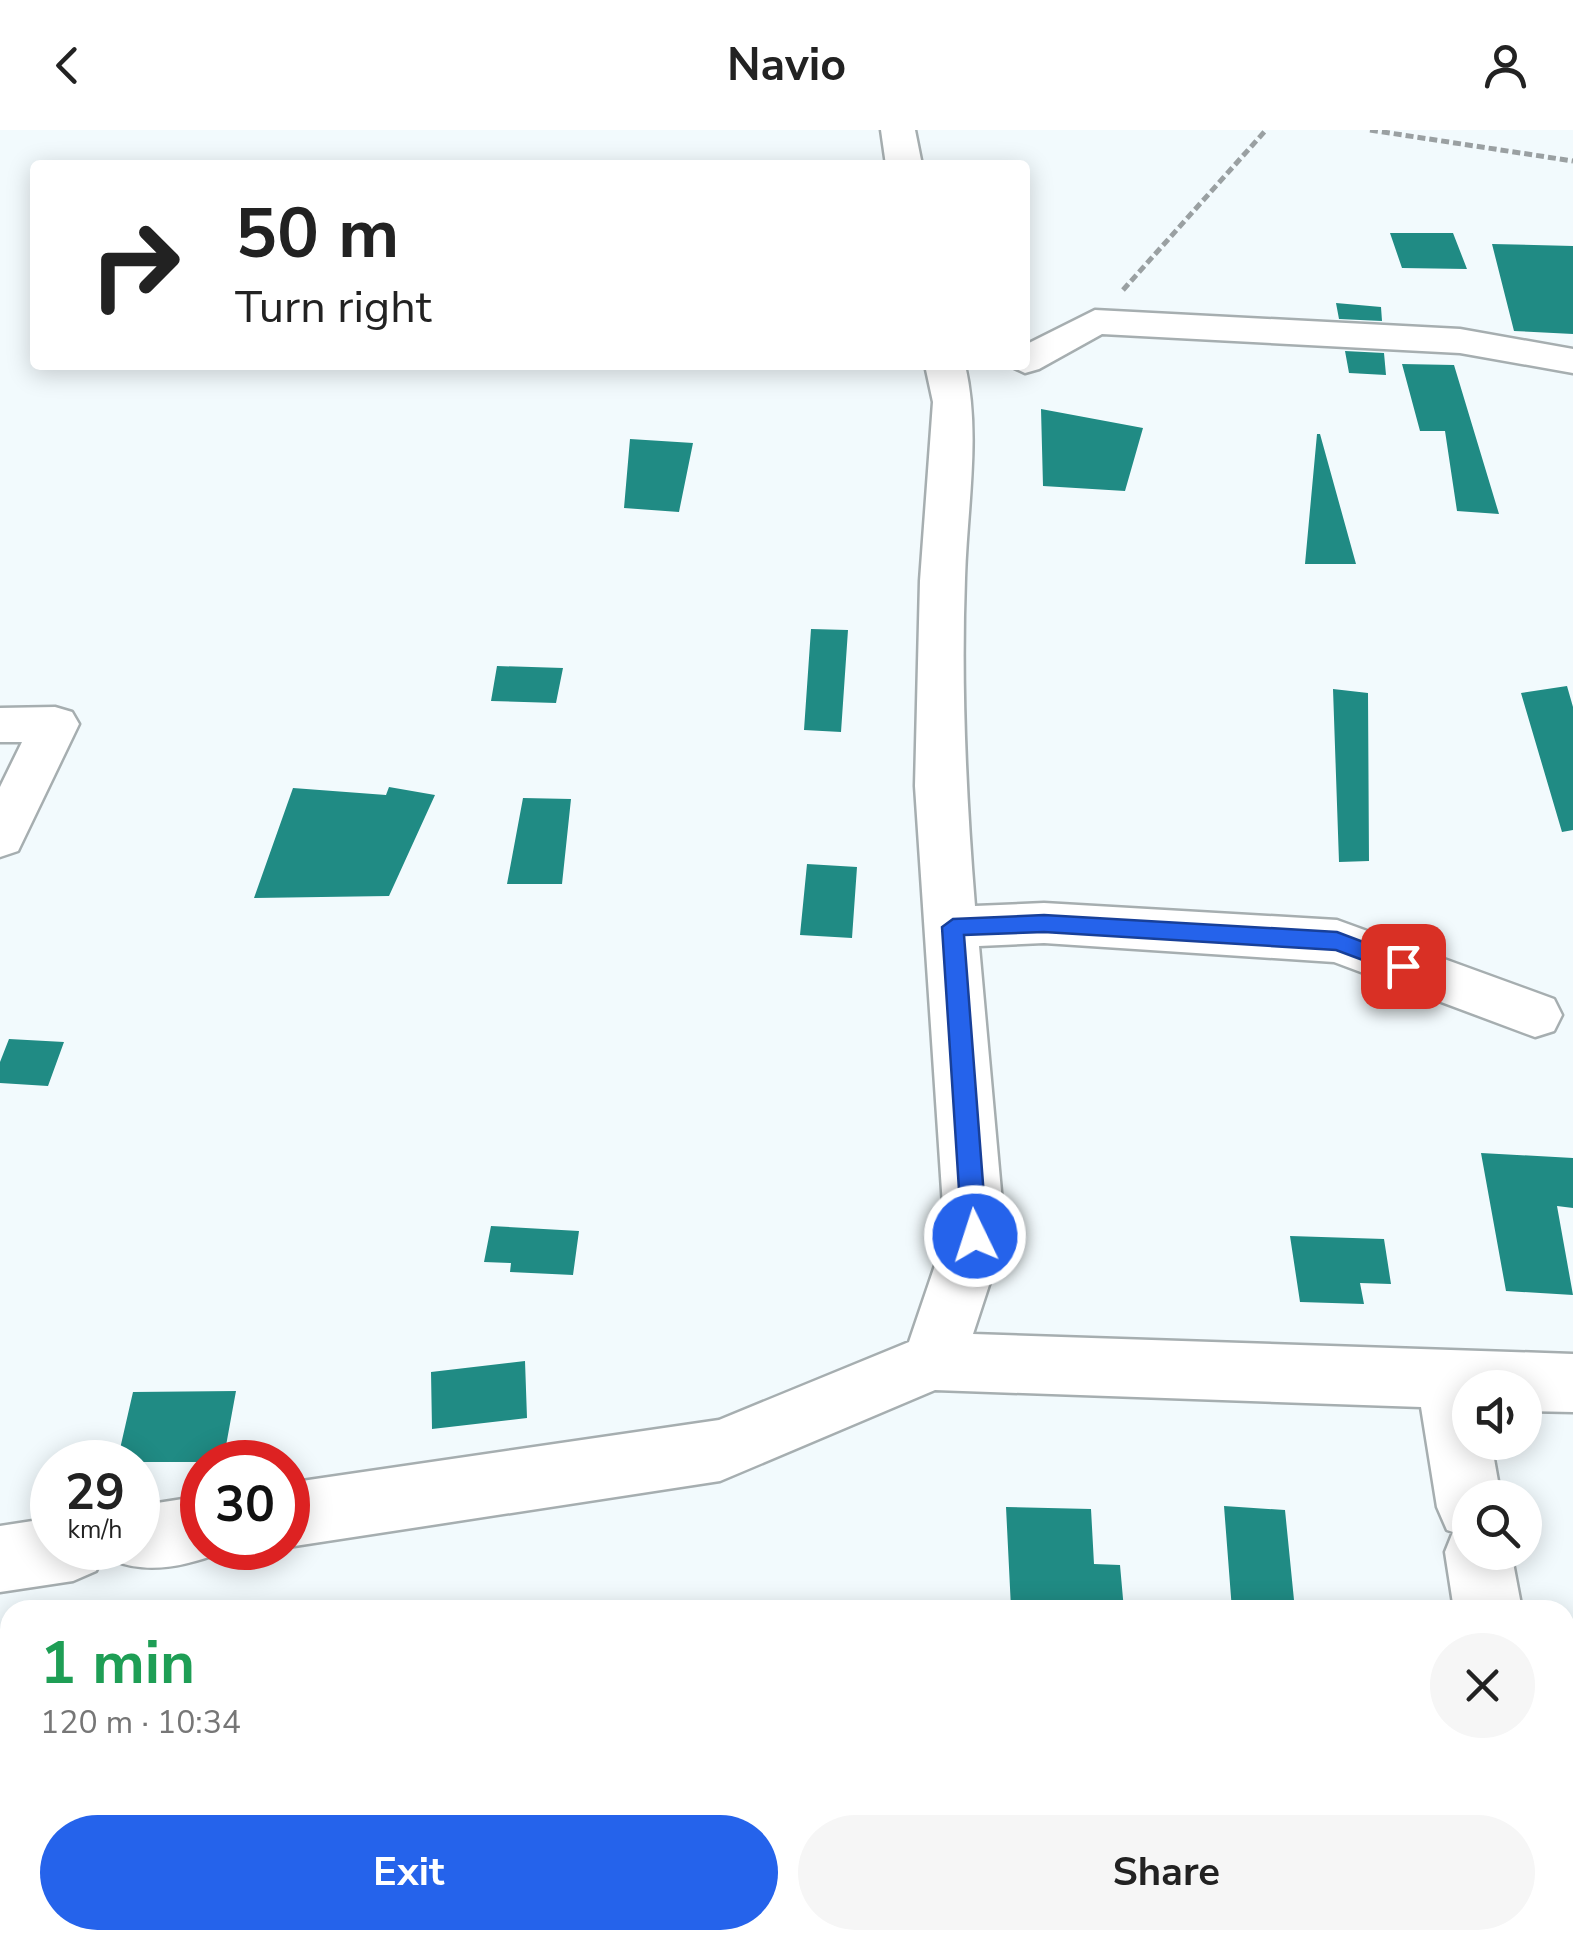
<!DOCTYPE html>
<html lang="en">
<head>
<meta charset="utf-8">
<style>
  :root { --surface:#fff; --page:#f6f6f6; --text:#222; --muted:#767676; --accent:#2563eb }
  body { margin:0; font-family:"Nunito Sans",sans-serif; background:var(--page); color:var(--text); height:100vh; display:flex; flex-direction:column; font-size:38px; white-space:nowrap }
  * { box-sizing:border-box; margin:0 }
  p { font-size:32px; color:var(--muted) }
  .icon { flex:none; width:55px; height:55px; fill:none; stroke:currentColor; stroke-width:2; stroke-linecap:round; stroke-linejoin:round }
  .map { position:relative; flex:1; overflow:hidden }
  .side { position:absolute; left:0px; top:1470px; width:1575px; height:350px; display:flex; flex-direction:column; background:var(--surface); border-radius:30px 30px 0 0; box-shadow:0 5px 25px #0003 }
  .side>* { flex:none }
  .guide { position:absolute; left:30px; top:30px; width:1000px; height:210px; border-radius:10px; box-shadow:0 5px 25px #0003; background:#fff; color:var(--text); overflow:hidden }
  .controls { position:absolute; left:1452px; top:1240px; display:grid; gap:20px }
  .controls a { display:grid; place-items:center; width:90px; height:90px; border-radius:50%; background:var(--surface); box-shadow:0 5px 25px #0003; font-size:50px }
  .speed { position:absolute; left:30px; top:1310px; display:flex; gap:20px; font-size:50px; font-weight:700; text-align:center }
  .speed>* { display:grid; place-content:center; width:130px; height:130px; border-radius:50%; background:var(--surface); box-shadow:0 5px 25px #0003; line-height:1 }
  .speed small { font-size:25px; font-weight:400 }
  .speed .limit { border:15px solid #d22; background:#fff; color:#111 }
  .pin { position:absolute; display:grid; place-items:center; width:85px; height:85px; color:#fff; margin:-42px; border-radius:20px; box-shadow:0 5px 15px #0006 }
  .me { position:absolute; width:110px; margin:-55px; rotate:356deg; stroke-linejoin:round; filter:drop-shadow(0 0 8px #0008) }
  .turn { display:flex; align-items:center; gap:35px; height:210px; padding:0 40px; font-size:45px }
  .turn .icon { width:130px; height:130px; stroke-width:2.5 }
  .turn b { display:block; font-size:70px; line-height:85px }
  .round { display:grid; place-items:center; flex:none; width:105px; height:105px; border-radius:52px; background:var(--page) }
  .headline { display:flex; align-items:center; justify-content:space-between; height:170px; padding:0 40px }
  h1 { font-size:60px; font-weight:700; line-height:75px; color:#1e9e55 }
  .primary-button { display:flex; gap:20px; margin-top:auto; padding:20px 40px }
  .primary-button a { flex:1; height:115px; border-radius:60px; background:var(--accent); color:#fff; font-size:40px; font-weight:700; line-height:115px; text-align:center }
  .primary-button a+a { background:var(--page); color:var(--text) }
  header { display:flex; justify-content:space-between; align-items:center; height:130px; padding:0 40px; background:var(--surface); font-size:45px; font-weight:700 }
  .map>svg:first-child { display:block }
  .building { fill:#208b84 }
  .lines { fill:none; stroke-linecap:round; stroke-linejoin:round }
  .street-casing { stroke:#a6aeb0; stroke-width:5 }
  .path { stroke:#9aa0a2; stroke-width:5; stroke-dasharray:8 4; stroke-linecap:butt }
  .street { fill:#fff; fill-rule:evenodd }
  .route { fill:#2563eb; stroke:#184099; stroke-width:2.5 }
</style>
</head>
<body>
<header><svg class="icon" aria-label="back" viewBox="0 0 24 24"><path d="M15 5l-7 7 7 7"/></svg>Navio<svg class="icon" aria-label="person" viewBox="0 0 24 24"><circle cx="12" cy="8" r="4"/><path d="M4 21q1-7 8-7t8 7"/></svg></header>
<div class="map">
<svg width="1573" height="1820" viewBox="0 0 1573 1820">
  <rect width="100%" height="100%" fill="#f2fafd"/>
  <path class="building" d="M 1390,103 L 1453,103 L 1467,139 L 1402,138 Z
    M 1492,114 L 1573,116 L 1573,204 L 1514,201 Z
    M 1336,173 L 1381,177 L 1382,191 L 1339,189 Z
    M 1345,221 L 1384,223 L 1386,245 L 1349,243 Z
    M 1402,234 L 1454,235 L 1499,384 L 1457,381 L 1445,301 L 1420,301 Z
    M 1041,279 L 1143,298 L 1125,361 L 1043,356 Z
    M 1317,304 L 1320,304 L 1356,434 L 1305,434 Z
    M 630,309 L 693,313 L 679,382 L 624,378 Z
    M 811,499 L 848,500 L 841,602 L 804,600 Z
    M 497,536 L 563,538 L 556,573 L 491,571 Z
    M 1567,556 L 1573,577 L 1573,700 L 1562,702 L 1521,563 Z
    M 1333,559 L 1368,563 L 1369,731 L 1339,732 Z
    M 389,657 L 435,665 L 389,766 L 254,768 L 293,658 L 386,665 Z
    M 523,668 L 571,669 L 562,754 L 507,754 Z
    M 807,734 L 857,737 L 852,808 L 800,805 Z
    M 9,909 L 64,912 L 48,956 L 0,953 L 0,932 Z
    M 1481,1023 L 1573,1028 L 1573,1078 L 1557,1076 L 1573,1165 L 1506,1161 Z
    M 491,1096 L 579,1101 L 573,1145 L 510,1142 L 511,1133 L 484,1132 Z
    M 1290,1106 L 1384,1109 L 1391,1154 L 1360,1153 L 1364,1174 L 1300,1172 Z
    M 525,1231 L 527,1288 L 432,1299 L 431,1242 Z
    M 236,1261 L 223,1332 L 117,1332 L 133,1262 Z
    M 1224,1376 L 1285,1380 L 1295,1480 L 1232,1480 Z
    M 1006,1377 L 1091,1379 L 1094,1434 L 1120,1435 L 1124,1480 L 1011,1478 Z"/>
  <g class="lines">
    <g class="street-casing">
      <path id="street" d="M 881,0 L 915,0 L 922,35 L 886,35 Z
        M 1095,180 L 1460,199 L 1573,219 L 1573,243 L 1460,223 L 1102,204 L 1039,239 L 1025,243 L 1008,235 L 1025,235 L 1025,215 Z
        M 925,235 L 965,235 C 981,304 967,377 965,448 C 961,557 966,666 975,776 L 1044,773 L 1337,790 L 1554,869 L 1562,885 L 1554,901 L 1535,907 L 1334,832 L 1044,813 L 979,816 L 1005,1106 L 973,1204 L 1573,1224 L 1573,1282 L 1525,1281 L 1525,1258 L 1470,1258 L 1470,1312 L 1491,1312 L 1501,1368 L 1470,1368 L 1470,1422 L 1511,1422 L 1522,1480 L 1454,1480 L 1445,1422 L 1453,1402 L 1447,1400 L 1437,1377 L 1421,1277 L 935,1260 L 720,1351 L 288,1417 L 288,1353 L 719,1290 L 909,1212 L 945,1106 L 915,656 L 920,451 L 933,272 Z
        M 55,577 L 72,582 L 79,594 L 18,721 L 0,727 L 0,657 L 22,612 L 0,612 L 0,578 Z
        M 202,1366 L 202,1418 L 227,1418 L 225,1421 C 190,1435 150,1445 115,1431 L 109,1418 L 138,1418 L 138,1376 Z
        M 52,1388 L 52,1418 L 106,1418 L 96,1441 L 73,1451 L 0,1462 L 0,1396 Z
        M 1565,1717 L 1573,1720 L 1573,1816 L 1558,1810 L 1565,1810 Z"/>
    </g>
    <path class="path" d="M 1370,0 L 1573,31
      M 1123,160 L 1266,0"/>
    <use href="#street" class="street"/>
  </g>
  <path class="route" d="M 1044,785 L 1337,802 L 1411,830 L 1414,836 L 1403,845 L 1336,820 L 1044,802 L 964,805 L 987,1106 L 975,1117 L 962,1106 L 942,797 L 953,789 Z"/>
</svg>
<div class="controls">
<a><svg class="icon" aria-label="sound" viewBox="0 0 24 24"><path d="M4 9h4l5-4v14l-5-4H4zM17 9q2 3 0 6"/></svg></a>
<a><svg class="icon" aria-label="search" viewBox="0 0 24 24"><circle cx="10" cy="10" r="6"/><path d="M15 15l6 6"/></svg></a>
</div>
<div class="speed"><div>29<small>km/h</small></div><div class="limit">30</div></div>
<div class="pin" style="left:1403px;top:836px;background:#d93025"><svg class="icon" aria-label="arrive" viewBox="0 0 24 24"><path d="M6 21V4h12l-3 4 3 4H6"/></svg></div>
<svg class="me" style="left:975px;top:1106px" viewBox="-20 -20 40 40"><circle r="17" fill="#2563eb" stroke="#fff" stroke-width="3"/><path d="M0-11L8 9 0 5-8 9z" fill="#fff"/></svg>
<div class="guide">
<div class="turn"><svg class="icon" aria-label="right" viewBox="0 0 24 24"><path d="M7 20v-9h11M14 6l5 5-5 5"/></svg><div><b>50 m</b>Turn right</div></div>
</div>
<section class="side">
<div class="headline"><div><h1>1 min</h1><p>120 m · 10:34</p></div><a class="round"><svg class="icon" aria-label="close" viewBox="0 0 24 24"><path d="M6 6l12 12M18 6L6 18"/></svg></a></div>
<div class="primary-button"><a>Exit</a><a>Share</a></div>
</section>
</div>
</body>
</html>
